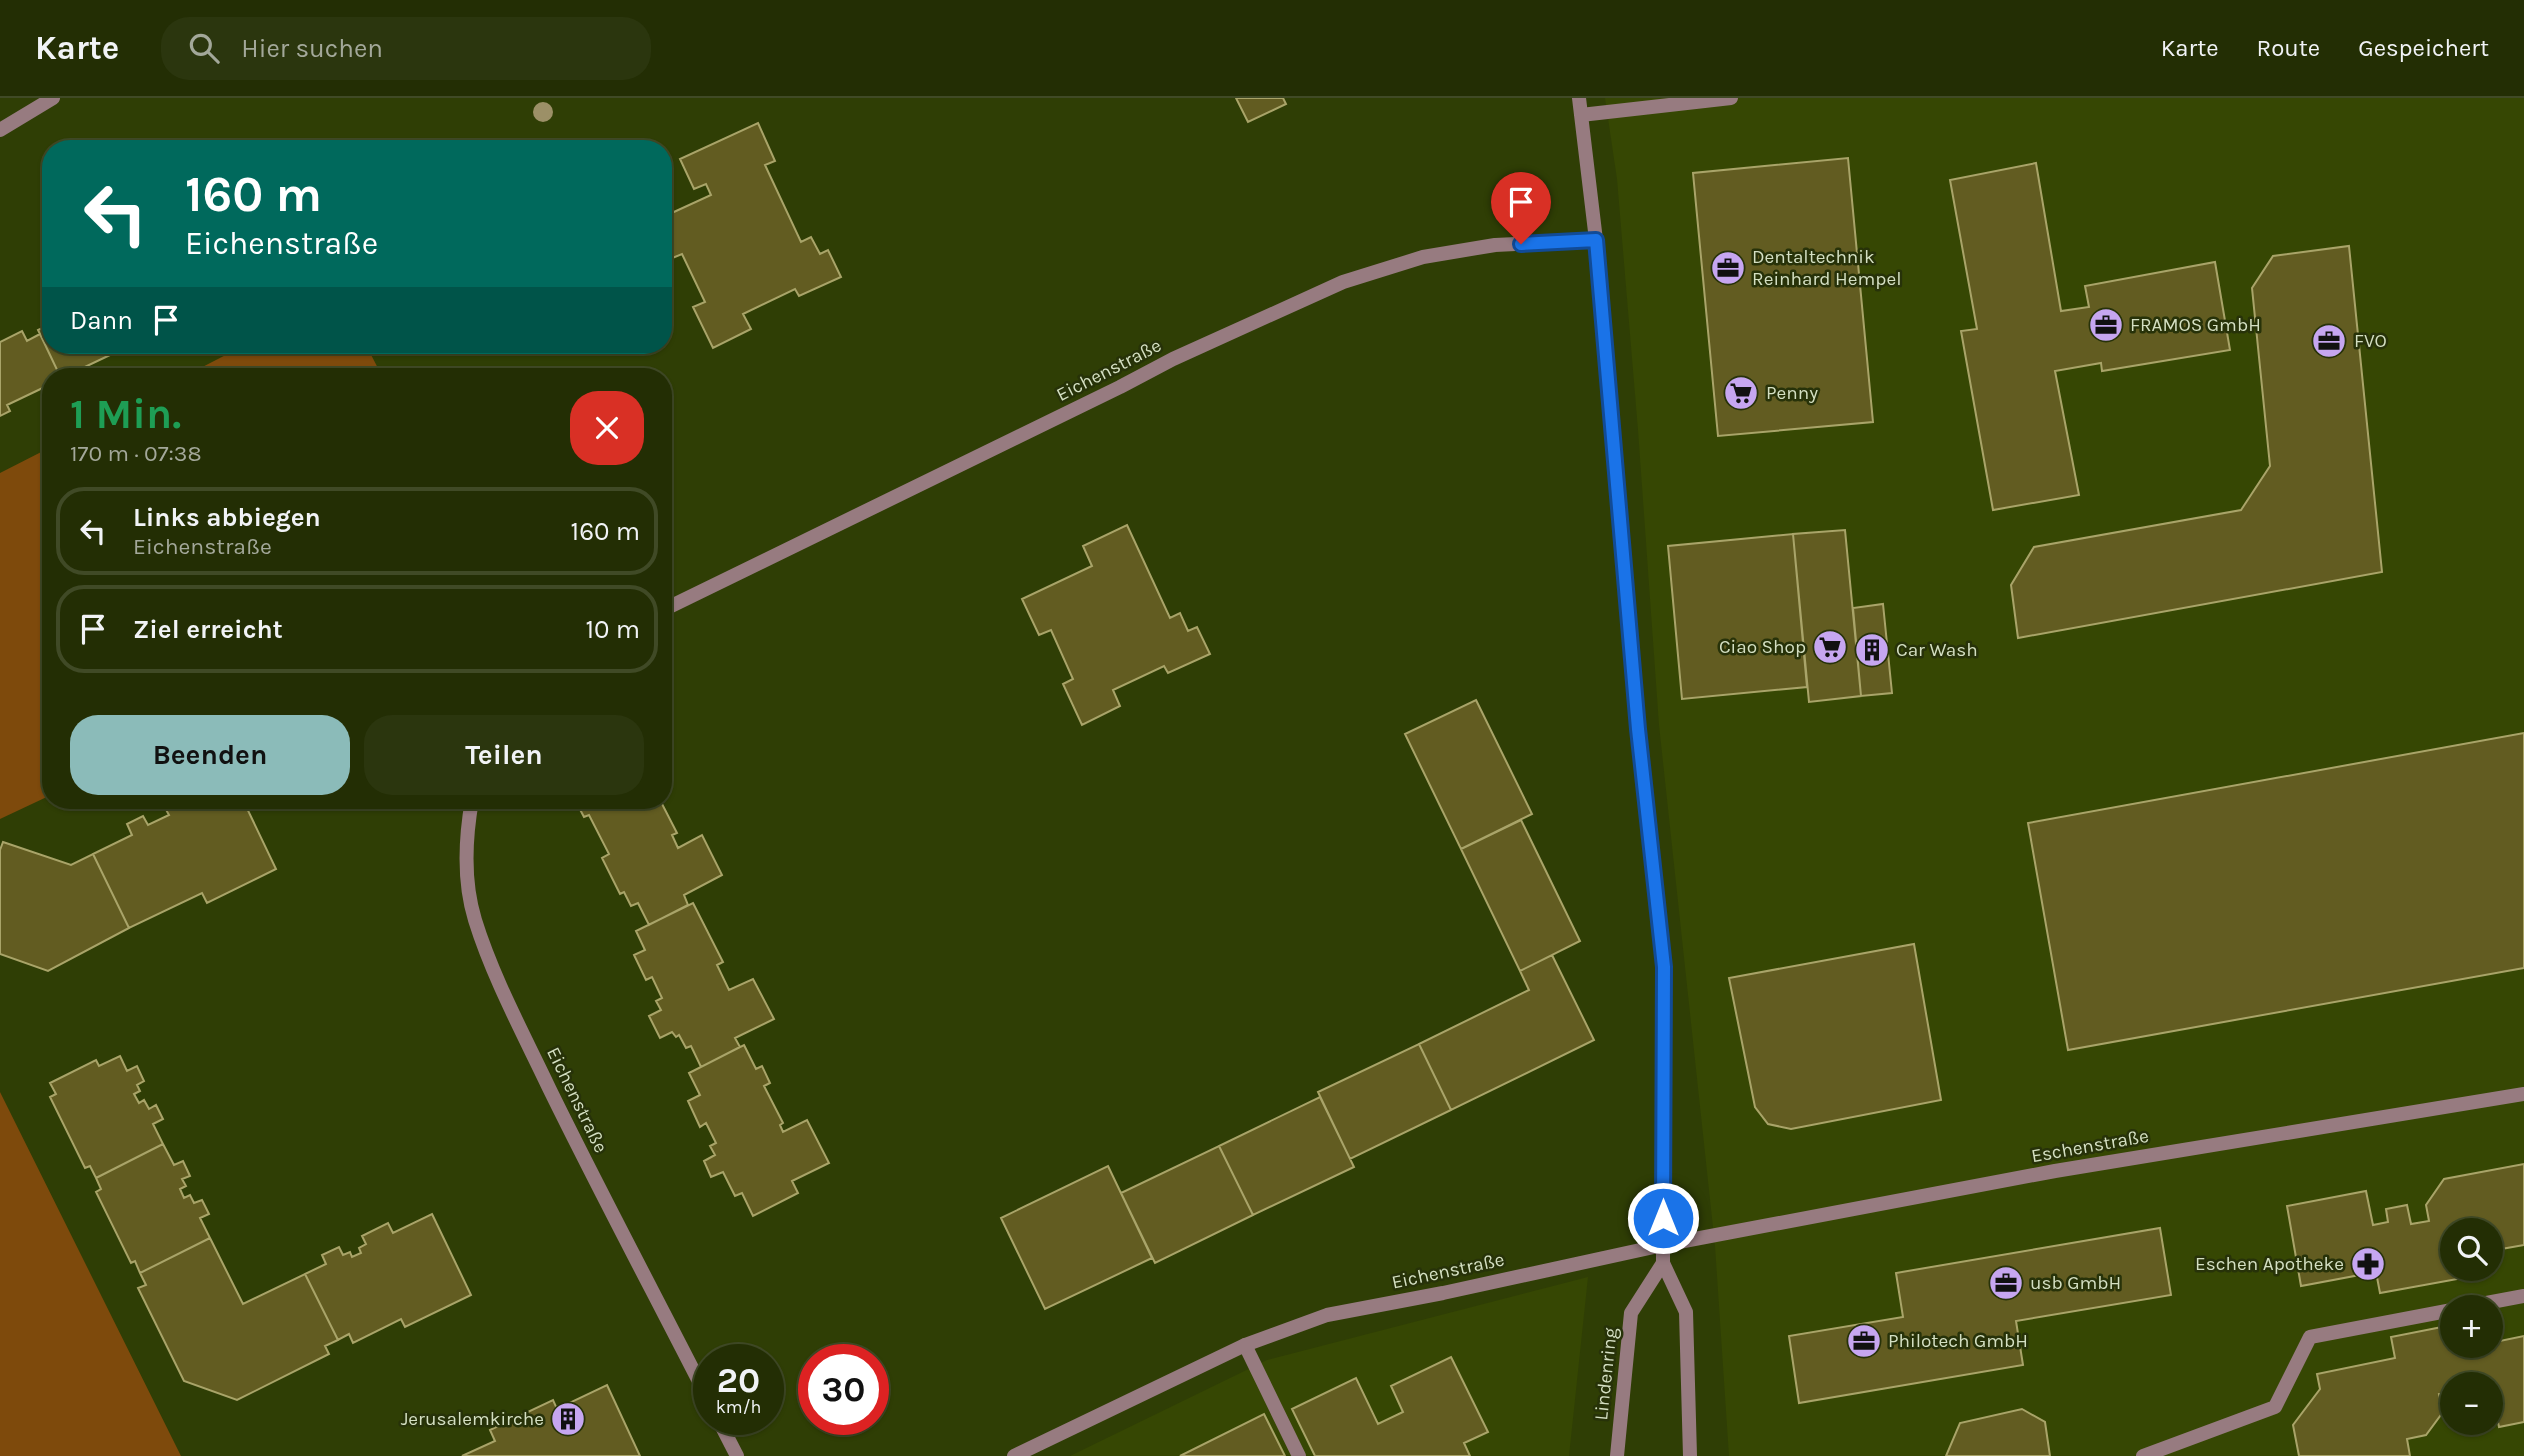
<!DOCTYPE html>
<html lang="de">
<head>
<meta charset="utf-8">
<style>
  :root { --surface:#232e04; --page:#2b360e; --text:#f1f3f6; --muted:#a3a89a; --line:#404a26; --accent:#8bbbb9 }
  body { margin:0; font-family:Karla,sans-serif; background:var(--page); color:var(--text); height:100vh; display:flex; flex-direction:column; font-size:26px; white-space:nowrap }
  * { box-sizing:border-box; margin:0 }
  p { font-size:23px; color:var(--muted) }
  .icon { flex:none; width:38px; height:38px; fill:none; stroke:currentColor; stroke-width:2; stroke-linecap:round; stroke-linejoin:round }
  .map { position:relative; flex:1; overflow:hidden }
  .drawer { position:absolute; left:42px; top:270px; width:630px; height:441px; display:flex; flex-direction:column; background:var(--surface); border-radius:28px; box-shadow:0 2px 5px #0004,0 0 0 2px var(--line) }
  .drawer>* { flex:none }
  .top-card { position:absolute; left:42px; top:42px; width:630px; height:214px; border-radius:28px; box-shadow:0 2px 5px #0004,0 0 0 2px var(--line); background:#00695c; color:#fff; overflow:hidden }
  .fabs { position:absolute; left:2440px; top:1120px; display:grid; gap:14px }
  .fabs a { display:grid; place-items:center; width:63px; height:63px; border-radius:50%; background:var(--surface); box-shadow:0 2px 5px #0004,0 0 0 2px var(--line); font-size:35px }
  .speed { position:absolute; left:693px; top:1246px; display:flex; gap:14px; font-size:35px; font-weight:700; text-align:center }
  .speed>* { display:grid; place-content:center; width:91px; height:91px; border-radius:50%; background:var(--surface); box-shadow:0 2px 5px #0004,0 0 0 2px var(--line); line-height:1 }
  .speed small { font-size:18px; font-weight:400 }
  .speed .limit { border:10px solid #d22; background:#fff; color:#111 }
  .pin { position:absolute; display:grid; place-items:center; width:60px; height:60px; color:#fff; margin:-72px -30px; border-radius:50% 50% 50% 0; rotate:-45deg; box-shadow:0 0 7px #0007 }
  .pin .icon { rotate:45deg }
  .me { position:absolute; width:77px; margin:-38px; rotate:0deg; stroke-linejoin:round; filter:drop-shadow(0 0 5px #0008) }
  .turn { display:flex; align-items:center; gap:24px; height:147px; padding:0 28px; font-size:32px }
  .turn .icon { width:91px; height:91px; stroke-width:2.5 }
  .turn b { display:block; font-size:49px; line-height:60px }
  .then { display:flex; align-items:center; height:66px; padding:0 28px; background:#0003; gap:14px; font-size:26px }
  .round { display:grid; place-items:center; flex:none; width:74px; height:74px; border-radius:28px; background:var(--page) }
  .head { display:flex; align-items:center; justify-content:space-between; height:119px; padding:0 28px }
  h1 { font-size:42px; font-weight:700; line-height:52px; color:#1e9e55 }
  .button { display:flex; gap:14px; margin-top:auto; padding:14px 28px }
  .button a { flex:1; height:80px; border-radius:28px; background:var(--accent); color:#111; font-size:28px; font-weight:700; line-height:80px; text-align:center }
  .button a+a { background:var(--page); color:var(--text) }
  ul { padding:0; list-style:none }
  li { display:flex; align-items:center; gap:21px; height:88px; margin:0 14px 10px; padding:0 14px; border:4px solid var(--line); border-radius:28px }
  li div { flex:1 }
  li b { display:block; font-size:26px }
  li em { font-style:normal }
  header { display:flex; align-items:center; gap:42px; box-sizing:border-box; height:98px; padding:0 35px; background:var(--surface); border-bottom:2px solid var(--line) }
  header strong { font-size:33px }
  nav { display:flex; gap:38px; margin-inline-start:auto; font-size:24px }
  .search { width:490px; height:63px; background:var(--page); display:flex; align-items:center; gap:18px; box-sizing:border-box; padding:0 24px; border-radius:28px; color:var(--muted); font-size:26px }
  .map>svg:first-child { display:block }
  .built { fill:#364703; fill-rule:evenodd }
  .green { fill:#7e4a0c }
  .building { fill:#625c21; stroke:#a9a469; stroke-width:2 }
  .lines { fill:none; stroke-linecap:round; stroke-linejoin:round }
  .pedestrian { stroke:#977b80; stroke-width:14 }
  .minor { stroke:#977b80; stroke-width:14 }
  .tree { fill:#9c9067 }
  .route-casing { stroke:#114b97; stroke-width:18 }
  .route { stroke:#1a73e8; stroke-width:12 }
  .labels { text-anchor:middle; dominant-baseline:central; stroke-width:5; stroke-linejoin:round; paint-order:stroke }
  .poi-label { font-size:19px; fill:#d4dfc2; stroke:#273209; text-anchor:start }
  .street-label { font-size:19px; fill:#d4dfc2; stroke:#273209 }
</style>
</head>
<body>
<header>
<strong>Karte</strong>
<div class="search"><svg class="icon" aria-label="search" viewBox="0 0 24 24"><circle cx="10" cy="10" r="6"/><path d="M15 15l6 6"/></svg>Hier suchen</div>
<nav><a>Karte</a><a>Route</a><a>Gespeichert</a></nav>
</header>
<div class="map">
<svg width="2524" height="1358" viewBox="0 0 2524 1358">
  <rect width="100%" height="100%" fill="#2f3e05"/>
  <path class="built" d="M 1605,0 L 2524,0 L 2524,1358 L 1729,1358 L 1715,1148 L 1659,627 L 1638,332 L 1617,81 ZM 2452,1132 L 2490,1132 L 2490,1171 L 2452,1171 ZM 2452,1209 L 2490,1209 L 2490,1248 L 2452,1248 ZM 2452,1286 L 2490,1286 L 2490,1325 L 2452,1325 Z
    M 1588,1179 L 1569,1358 L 1070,1358 L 1267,1262 Z"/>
  <path class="green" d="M 245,247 L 366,247 L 382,278 L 185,278 Z
    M 51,349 L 51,697 L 0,721 L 0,375 Z
    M 0,994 L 181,1358 L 0,1358 Z"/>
  <path class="building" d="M 1236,0 L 1283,0 L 1286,6 L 1248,24 Z
    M 758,25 L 775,63 L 765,67 L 801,144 L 811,139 L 820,156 L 828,152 L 841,179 L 799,198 L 795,191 L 743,216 L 751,231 L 713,250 L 693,209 L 705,204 L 682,156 L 670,161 L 663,146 L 663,119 L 711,97 L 706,86 L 694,91 L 680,61 Z
    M 1848,60 L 1873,324 L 1718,338 L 1693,75 Z
    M 2036,65 L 2061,213 L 2089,209 L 2085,188 L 2215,164 L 2230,252 L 2102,273 L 2101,265 L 2055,273 L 2079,397 L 1993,412 L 1961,233 L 1977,231 L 1950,82 Z
    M 2349,148 L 2382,474 L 2018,540 L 2011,487 L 2034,449 L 2241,412 L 2270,368 L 2252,190 L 2273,158 Z
    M 51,226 L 51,247 L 131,247 L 66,278 L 60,278 L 38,232 Z
    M 22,233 L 27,243 L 40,236 L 60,278 L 51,278 L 51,286 L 7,307 L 10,313 L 0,318 L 0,244 Z
    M 1127,427 L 1170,520 L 1180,515 L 1188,533 L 1197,529 L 1210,556 L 1168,575 L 1164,568 L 1113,592 L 1120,608 L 1082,627 L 1063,586 L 1073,581 L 1051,532 L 1039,537 L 1022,501 L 1092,468 L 1083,448 Z
    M 1845,432 L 1861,598 L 1809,604 L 1793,436 Z
    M 1793,436 L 1807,589 L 1682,601 L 1668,448 Z
    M 1883,506 L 1892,595 L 1861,598 L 1853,510 Z
    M 1476,602 L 1532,716 L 1461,751 L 1405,636 Z
    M 2524,635 L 2524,870 L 2068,952 L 2028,725 Z
    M 177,702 L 196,702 L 198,705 L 205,702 L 243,702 L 276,771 L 207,805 L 202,795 L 129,830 L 93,756 L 132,737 L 127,726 L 143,718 L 148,727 L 169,717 L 164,708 Z
    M 575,702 L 660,702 L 677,735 L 672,737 L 678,750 L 702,737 L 722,777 L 684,797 L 688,807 L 649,827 L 638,805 L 631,808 L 624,794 L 620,796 L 602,760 L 609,756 L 589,717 L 584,719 Z
    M 1521,722 L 1580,843 L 1520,873 L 1461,751 Z
    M 3,744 L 71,767 L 93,756 L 129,830 L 48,873 L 0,856 L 0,752 Z
    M 693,805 L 723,864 L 717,867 L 729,892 L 753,881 L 774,921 L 735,940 L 740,949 L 701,969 L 691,948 L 686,950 L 679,937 L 676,939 L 672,934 L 660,940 L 649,918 L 661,912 L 656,903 L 662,900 L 652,879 L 646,882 L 634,857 L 645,852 L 636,833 Z
    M 1914,846 L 1941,1002 L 1791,1031 L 1768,1026 L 1755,1009 L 1729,880 Z
    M 1552,857 L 1594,942 L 1451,1012 L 1419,946 L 1529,892 L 1520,873 Z
    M 1419,946 L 1451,1012 L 1350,1061 L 1318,994 Z
    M 744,947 L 756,971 L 762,968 L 770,985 L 764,988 L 783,1025 L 780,1027 L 783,1034 L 807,1022 L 829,1065 L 792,1083 L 798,1095 L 753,1118 L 742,1095 L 735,1098 L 723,1074 L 711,1079 L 704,1063 L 715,1057 L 710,1048 L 716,1045 L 706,1025 L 700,1029 L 688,1003 L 700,997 L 689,975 Z
    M 120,958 L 127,973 L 137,968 L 144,983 L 137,987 L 140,993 L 134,996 L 139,1005 L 144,1002 L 149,1011 L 156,1007 L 163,1021 L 153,1026 L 163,1046 L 96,1080 L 90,1068 L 85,1070 L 50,999 L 56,996 L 50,985 L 96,962 L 99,968 Z
    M 1320,999 L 1354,1069 L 1253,1117 L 1219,1048 Z
    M 163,1046 L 174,1067 L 183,1063 L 190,1078 L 182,1081 L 186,1088 L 180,1091 L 184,1100 L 190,1097 L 194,1105 L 202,1102 L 209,1116 L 200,1120 L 210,1140 L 140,1175 L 135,1163 L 131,1165 L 96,1094 L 101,1091 L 96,1080 Z
    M 1219,1048 L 1253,1117 L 1155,1165 L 1121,1095 Z
    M 2524,1066 L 2524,1147 L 2490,1153 L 2490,1132 L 2452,1132 L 2452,1171 L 2473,1171 L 2474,1178 L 2380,1195 L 2376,1174 L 2301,1188 L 2287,1108 L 2366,1093 L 2373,1127 L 2388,1124 L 2386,1111 L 2407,1107 L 2411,1126 L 2429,1123 L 2426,1107 L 2444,1081 Z
    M 1108,1068 L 1152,1160 L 1045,1211 L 1001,1120 Z
    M 432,1116 L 471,1197 L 405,1229 L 401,1221 L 353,1245 L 349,1236 L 338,1242 L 305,1176 L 326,1166 L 322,1157 L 339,1149 L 343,1157 L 350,1154 L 352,1159 L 361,1155 L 359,1150 L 366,1146 L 362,1138 L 388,1125 L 393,1135 Z
    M 2160,1130 L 2171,1197 L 2016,1223 L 2023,1267 L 1799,1305 L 1789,1238 L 1903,1219 L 1896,1175 Z
    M 210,1140 L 243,1206 L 305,1176 L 338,1242 L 325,1248 L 329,1256 L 237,1302 L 184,1283 L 138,1190 L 146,1187 L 140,1175 Z
    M 2452,1227 L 2452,1248 L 2490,1248 L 2490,1245 L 2524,1238 L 2524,1324 L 2499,1329 L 2490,1286 L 2452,1286 L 2452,1294 L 2439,1296 L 2443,1314 L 2426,1337 L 2407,1341 L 2410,1358 L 2299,1358 L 2293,1327 L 2320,1291 L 2317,1276 L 2395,1260 L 2391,1239 Z
    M 1451,1259 L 1488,1334 L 1464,1345 L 1470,1358 L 1315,1358 L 1292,1311 L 1356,1280 L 1378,1326 L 1403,1314 L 1391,1288 Z
    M 607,1287 L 640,1358 L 462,1358 L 495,1343 L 490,1332 L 553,1302 L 557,1311 Z
    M 2022,1311 L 2045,1324 L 2050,1358 L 1946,1358 L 1960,1325 Z
    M 1264,1316 L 1285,1358 L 1180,1358 Z"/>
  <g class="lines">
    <path class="pedestrian" d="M 2465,1209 L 2524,1198
      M 1245,1247 L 1299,1358
      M 2143,1358 L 2275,1309 L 2310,1239 L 2452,1212"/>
    <path class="minor" d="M 1579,0 L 1596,142 L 1638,631 L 1664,869 L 1663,1165 L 1686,1214 L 1690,1358
      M 1581,17 L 1731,0
      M 0,32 L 53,0
      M 663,512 L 1120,289 L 1173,261 L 1343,184 L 1423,159 L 1495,147 L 1596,142
      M 472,702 C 465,742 463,783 475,822 C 493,880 524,937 550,992 C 601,1096 656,1199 709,1303
      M 718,1321 L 737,1358
      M 1014,1358 L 1245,1247 L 1327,1217 L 1443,1195 L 1663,1147 L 2055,1073 L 2524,996
      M 1617,1358 L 1631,1215 L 1663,1165"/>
  </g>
  <circle class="tree" cx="543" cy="14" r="10"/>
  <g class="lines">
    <g class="route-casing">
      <path id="route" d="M 1521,146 L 1596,142 L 1638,631 L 1664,869 L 1663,1120"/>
    </g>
    <use href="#route" class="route"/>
  </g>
  <defs>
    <g id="office-disc" transform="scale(1.75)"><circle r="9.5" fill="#c6a6f0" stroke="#273209"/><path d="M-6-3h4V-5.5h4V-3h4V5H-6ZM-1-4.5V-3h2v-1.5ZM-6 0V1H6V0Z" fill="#111"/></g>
    <g id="supermarket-disc" transform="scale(1.75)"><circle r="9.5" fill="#c6a6f0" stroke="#273209"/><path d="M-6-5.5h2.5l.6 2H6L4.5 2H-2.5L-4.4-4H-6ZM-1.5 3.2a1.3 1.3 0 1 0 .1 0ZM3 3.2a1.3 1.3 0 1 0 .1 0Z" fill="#111"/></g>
    <g id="building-disc" transform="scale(1.75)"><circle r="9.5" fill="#c6a6f0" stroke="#273209"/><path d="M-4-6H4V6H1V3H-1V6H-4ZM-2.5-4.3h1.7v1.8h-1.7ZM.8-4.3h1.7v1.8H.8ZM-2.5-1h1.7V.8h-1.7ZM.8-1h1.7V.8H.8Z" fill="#111"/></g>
    <g id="pharmacy-disc" transform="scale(1.75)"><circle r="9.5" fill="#c6a6f0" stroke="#273209"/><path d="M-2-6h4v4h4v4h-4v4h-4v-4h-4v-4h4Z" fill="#111"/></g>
  </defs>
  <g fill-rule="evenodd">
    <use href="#office-disc" x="1728" y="170"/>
    <use href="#office-disc" x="2106" y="227"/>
    <use href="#office-disc" x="2329" y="243"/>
    <use href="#supermarket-disc" x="1741" y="295"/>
    <use href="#supermarket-disc" x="1830" y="549"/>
    <use href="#building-disc" x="1872" y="552"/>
    <use href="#pharmacy-disc" x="2368" y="1166"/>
    <use href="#office-disc" x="2006" y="1185"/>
    <use href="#office-disc" x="1864" y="1243"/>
    <use href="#building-disc" x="568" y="1321"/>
  </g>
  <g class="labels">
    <g class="poi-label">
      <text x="1752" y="159">Dentaltechnik<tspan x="1752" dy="22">Reinhard Hempel</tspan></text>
      <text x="2130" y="227">FRAMOS GmbH</text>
      <text x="2354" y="243">FVO</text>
      <text x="1766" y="295">Penny</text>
      <text x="1806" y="549" text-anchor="end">Ciao Shop</text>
      <text x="1896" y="552">Car Wash</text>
      <text x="2344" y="1166" text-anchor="end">Eschen Apotheke</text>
      <text x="2030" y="1185">usb GmbH</text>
      <text x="1888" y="1243">Philotech GmbH</text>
      <text x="544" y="1321" text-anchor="end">Jerusalemkirche</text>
    </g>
    <g class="street-label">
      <text transform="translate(1109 272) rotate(-27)">Eichenstraße</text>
      <text transform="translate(577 1002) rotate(64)">Eichenstraße</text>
      <text transform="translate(2090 1048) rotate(-10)">Eschenstraße</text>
      <text transform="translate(1448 1173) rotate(-12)">Eichenstraße</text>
      <text transform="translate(1606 1276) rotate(-84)">Lindenring</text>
    </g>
  </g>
</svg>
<div class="fabs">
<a><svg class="icon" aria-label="search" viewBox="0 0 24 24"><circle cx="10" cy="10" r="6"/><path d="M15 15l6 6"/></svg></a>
<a>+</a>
<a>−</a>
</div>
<div class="speed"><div>20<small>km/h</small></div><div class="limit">30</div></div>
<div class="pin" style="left:1521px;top:146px;background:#d93025"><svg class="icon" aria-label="arrive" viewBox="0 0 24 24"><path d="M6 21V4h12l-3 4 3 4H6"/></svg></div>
<svg class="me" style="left:1663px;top:1120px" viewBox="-20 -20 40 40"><circle r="17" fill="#1a73e8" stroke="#fff" stroke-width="3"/><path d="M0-11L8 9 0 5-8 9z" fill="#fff"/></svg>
<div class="top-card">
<div class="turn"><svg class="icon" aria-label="left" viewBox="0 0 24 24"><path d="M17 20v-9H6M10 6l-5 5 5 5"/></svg><div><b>160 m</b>Eichenstraße</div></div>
<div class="then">Dann<svg class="icon" aria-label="arrive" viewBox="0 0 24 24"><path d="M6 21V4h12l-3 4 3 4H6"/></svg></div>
</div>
<section class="drawer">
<div class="head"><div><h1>1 Min.</h1><p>170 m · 07:38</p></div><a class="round" style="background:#d93025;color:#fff"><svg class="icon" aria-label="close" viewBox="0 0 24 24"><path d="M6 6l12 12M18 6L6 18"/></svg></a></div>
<ul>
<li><svg class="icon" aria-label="left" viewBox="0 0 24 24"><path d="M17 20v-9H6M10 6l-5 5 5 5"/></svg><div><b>Links abbiegen</b><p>Eichenstraße</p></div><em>160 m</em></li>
<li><svg class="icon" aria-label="arrive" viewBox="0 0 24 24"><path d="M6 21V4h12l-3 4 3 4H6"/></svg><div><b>Ziel erreicht</b></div><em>10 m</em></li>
</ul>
<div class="button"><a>Beenden</a><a>Teilen</a></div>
</section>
</div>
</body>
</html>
